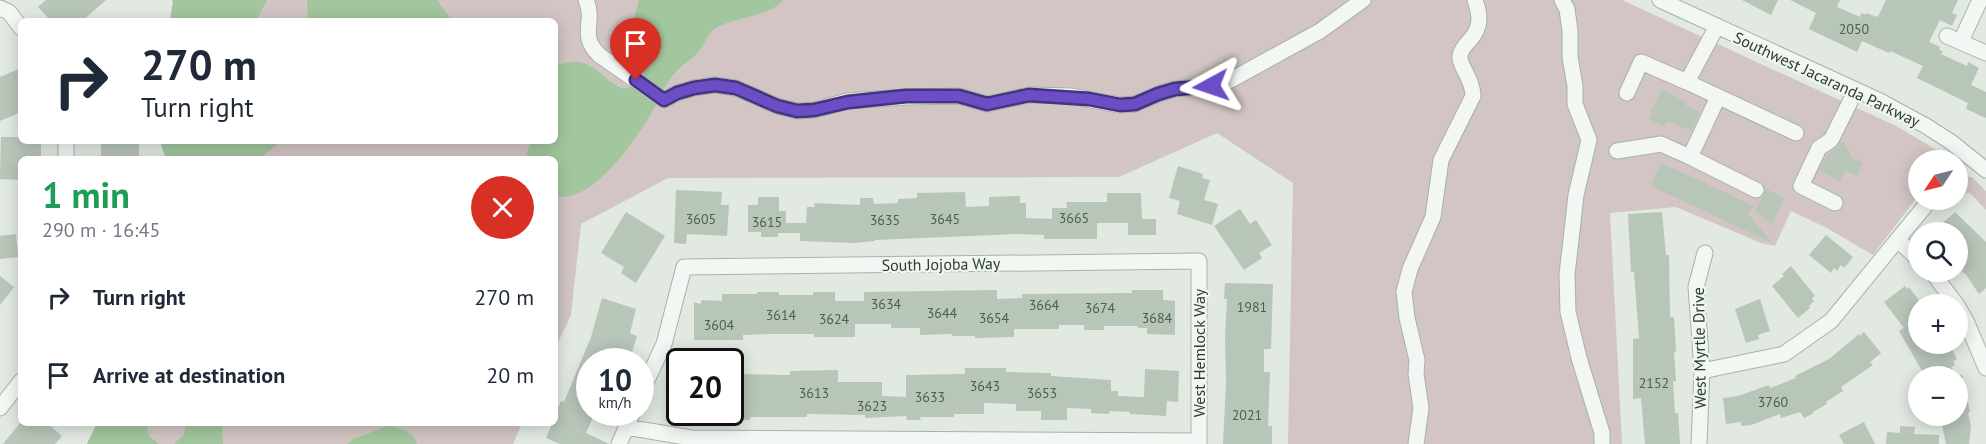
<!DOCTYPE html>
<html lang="en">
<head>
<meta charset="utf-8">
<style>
  :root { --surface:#fff; --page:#f2f2f3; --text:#1f2937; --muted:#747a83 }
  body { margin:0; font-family:"PT Sans",sans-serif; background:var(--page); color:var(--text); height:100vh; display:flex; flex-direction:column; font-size:22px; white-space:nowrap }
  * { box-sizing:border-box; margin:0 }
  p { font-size:20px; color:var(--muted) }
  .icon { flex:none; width:33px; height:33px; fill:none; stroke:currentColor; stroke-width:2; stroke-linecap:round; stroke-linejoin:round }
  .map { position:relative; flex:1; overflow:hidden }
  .panel { position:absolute; left:18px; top:156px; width:540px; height:270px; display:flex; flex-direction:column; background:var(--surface); border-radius:9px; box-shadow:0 3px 15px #0003 }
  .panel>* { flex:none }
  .banner { position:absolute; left:18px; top:18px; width:540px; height:126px; border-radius:9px; box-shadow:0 3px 15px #0003; background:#fff; color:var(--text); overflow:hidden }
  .needle { width:39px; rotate:235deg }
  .fabs { position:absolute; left:1908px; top:150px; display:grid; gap:12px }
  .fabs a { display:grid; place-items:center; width:60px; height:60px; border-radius:50%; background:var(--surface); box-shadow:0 3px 15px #0003; font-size:30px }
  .speed { position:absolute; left:576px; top:348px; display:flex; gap:12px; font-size:30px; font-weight:700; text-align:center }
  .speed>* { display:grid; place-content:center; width:78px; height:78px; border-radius:50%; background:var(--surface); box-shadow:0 3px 15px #0003; line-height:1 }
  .speed small { font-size:15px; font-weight:400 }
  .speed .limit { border:3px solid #111; border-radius:9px; background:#fff; color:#111 }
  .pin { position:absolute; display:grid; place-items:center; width:51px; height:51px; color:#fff; margin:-62px -26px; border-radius:50% 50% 50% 0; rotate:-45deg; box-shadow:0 0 6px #0007 }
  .pin .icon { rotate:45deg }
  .me { position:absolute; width:66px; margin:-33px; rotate:265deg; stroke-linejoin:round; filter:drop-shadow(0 0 4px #0008) }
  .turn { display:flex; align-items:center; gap:21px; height:126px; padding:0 24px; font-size:27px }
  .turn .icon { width:78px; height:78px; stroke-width:2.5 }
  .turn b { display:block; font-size:42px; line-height:51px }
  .round { display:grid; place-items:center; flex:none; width:63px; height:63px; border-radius:32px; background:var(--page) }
  .head { display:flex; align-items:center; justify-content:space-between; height:102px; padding:0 24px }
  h1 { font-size:36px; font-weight:700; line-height:45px; color:#1e9e55 }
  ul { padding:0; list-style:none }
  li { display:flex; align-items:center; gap:18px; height:78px; padding:0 24px }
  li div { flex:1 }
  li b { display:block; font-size:22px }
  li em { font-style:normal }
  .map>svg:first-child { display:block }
  .green { fill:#d2c5c3 }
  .water { fill:#a2c69e }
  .building { fill:#b8c5b9 }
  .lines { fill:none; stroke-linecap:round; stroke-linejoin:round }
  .minor-casing { stroke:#a6b3a7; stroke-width:17 }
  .minor { stroke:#f3f7f4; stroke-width:15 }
  .route-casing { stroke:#463380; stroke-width:15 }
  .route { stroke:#6b4ec5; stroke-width:10 }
  .labels { text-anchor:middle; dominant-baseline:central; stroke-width:4.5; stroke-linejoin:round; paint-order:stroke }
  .number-label { font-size:14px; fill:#4e604e }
  .street-label { font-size:16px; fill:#2a3f2b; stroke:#f1f6f0 }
</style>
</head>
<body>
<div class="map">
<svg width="1986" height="444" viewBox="0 0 1986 444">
  <rect width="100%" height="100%" fill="#e1e9e1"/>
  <path class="green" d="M 172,0 L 1622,0 L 1896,126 L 1940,152 L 1941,160 L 1918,160 L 1918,196 L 1873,255 L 1827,228 L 1791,211 L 1775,246 L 1761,243 L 1676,207 L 1610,213 L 1622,444 L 1288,444 L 1293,183 L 1217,133 L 1119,177 L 668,178 L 581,224 L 571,315 L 555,349 L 555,159 L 166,159 L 160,141 L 555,141 L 555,21 L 170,21 L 173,2 Z
    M 1962,176 L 1972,177 L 1986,191 L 1986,210 L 1970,193 L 1958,194 L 1958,181 Z
    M 97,423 L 522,423 L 513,444 L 87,444 Z"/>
  <path class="water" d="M 172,0 L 267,0 L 256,21 L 170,21 L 173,2 Z
    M 307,0 L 437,0 L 452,21 L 308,21 Z
    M 639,0 L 783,0 C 770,17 734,17 716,28 C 708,33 705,43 700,50 C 695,56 689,60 683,65 C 676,71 670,78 665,86 C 660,92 659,100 655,106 C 640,135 592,206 555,196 L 555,159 L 525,159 L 528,149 L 533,141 L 555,141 L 555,66 C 591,52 595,75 623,89 L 634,86 L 643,74 C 642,60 636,48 634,35 C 632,24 636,11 639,0 Z
    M 160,141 L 281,141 L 259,159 L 166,159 Z
    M 97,423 L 146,423 L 149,436 L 159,444 L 87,444 Z
    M 186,423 L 224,423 L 222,428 L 223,444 L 174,444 L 184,434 Z
    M 388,426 C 400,428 413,430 417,444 L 347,444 L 354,439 Z"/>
  <path class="building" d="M 46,0 L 106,0 L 82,21 L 51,21 L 38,7 Z
    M 1742,0 L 1778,0 L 1771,15 Z
    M 1790,0 L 1840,0 L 1837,7 L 1860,17 L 1861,13 L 1865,15 L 1866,13 L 1878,17 L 1886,0 L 1958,0 L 1952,13 L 1957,15 L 1952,26 L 1940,20 L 1929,42 L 1940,47 L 1939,50 L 1943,51 L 1941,54 L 1967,66 L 1968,62 L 1979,68 L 1971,85 L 1986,92 L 1986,118 L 1966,109 L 1968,103 L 1917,78 L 1923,66 L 1890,51 L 1889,53 L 1862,41 L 1857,52 L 1809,29 L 1816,13 Z
    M 21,68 L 21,112 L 0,121 L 0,77 Z
    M 1662,89 L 1686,102 L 1685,105 L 1700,112 L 1691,131 L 1667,121 L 1664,127 L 1649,119 L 1653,112 L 1651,111 Z
    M 1,137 L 21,137 L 21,141 L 41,141 L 41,156 L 29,156 L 29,159 L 21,159 L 21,180 L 0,179 Z
    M 101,141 L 139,141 L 139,159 L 101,159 Z
    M 1841,141 L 1845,143 L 1851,157 L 1863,163 L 1857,176 L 1845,170 L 1840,181 L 1819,170 L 1827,155 L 1837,148 Z
    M 1661,163 L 1754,206 L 1748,213 L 1772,243 L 1651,186 Z
    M 1178,166 L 1203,174 L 1202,178 L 1210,180 L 1204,200 L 1218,204 L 1212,225 L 1177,214 L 1180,201 L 1169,198 Z
    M 1766,189 L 1784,198 L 1772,225 L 1755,211 Z
    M 676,190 L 722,192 L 721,205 L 729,205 L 727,236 L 687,234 L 686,244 L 674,243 Z
    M 965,192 L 966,207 L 989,206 L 989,197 L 1020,196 L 1020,203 L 1026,203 L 1026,218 L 1052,219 L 1052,208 L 1067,208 L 1066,202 L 1107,202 L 1107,193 L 1141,193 L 1142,219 L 1156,219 L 1156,235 L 1128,235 L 1128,223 L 1097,223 L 1097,239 L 1044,239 L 1044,235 L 1016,234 L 875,240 L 875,241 L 853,243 L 800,241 L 800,233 L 778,233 L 778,237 L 761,237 L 761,232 L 748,232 L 748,205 L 758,205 L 758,197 L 779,197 L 779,211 L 786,211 L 786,223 L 806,223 L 807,207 L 815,207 L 814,203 L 860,205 L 860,198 L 873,198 L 874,204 L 898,203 L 898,199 L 917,198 L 917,193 Z
    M 1240,209 L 1250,224 L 1256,220 L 1272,245 L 1259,253 L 1262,258 L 1244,270 L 1214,226 Z
    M 626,212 L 665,236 L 636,283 L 621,273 L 624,267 L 601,253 Z
    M 1662,212 L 1666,255 L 1669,255 L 1670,317 L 1674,317 L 1676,352 L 1674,352 L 1676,381 L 1673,381 L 1675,413 L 1678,413 L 1680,444 L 1645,444 L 1641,398 L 1633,399 L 1633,339 L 1639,338 L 1634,272 L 1631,272 L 1628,214 Z
    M 1955,212 L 1986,242 L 1986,288 L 1979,294 L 1965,273 L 1964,274 L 1958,266 L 1958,232 L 1932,232 Z
    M 16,234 L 18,257 L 0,259 L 0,236 Z
    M 1826,235 L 1853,257 L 1844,268 L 1841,265 L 1837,271 L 1834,268 L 1831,273 L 1809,255 Z
    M 1791,266 L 1815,296 L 1812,298 L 1814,301 L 1809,306 L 1810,308 L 1798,318 L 1772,286 L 1784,276 L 1782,274 Z
    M 0,276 L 14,287 L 0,305 Z
    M 1225,283 L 1273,284 L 1271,349 L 1264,349 L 1264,372 L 1270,372 L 1268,426 L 1272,426 L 1272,444 L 1223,444 L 1226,384 L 1225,336 L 1227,299 L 1224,299 Z
    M 1905,286 L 1907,289 L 1909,287 L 1918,299 L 1918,344 L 1949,344 L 1957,359 L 1953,361 L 1955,365 L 1951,367 L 1954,372 L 1944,376 L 1925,376 L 1899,331 L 1904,328 L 1884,302 Z
    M 997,290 L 997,299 L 1022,298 L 1022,294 L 1132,293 L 1132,290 L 1163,290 L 1163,300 L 1175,301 L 1175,335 L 1147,334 L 1147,328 L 1138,328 L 1138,326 L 1104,326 L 1104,330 L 1084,330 L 1084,325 L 1059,325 L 1059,329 L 1014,329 L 1014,337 L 975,338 L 975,336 L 952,336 L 952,334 L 920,335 L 920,328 L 891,328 L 891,324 L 855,324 L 855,337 L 814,337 L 814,334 L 771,334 L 743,335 L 743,340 L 694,340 L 694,302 L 700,304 L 702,300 L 722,301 L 722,294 L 757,294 L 757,292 L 779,292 L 779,295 L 813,295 L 813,292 L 835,292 L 835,301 L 864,301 L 864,292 Z
    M 602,298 L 636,309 L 630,333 L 637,336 L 629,362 L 590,362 L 590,413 L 594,415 L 586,433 L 609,444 L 560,444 L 546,438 L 552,423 L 555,423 L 555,415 L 561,401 L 564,402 L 591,337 Z
    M 1760,299 L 1770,331 L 1758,335 L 1759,339 L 1746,343 L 1735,309 Z
    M 1864,332 L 1881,353 L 1870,362 L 1873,365 L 1841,387 L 1843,391 L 1826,402 L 1827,404 L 1813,412 L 1814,413 L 1804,418 L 1800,412 L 1781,418 L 1780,414 L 1751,425 L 1741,426 L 1741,422 L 1726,424 L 1723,398 L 1738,396 L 1769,385 L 1770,388 L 1796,378 L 1795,376 L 1829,359 L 1859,334 L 1860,336 Z
    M 965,368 L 1006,368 L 1006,372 L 1051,373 L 1051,376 L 1111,380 L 1111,391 L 1118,391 L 1118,396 L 1144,397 L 1145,369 L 1179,371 L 1178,402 L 1167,401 L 1166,416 L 1130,414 L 1130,412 L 1110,411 L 1109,414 L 1091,413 L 1091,409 L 1067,408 L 1067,420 L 1041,420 L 1041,411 L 1016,411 L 1016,404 L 984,403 L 984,414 L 954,414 L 954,417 L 920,417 L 921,420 L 907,420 L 906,416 L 865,418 L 865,415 L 807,414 L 807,417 L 750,417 L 750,420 L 738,420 L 738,374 L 790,375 L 790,371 L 838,370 L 838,382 L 882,382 L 882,396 L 906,397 L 906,375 L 965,374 Z
    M 1958,375 L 1962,375 L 1970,412 L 1968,413 L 1971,426 L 1969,444 L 1946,444 L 1940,416 L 1958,416 Z
    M 1864,422 L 1875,444 L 1844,444 L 1839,435 Z
    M 20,423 L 47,423 L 62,436 L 55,444 L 3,444 Z
    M 1900,426 L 1915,427 L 1914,434 L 1939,435 L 1939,444 L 1886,444 L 1887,432 L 1900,433 Z"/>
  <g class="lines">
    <g class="minor-casing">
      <path id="minor" d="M 586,0 C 596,23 578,34 599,55 L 664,100 L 677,93 L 694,88 L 715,85 L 736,88 L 777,106 L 797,111 L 814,110 L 848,101 L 906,97 L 959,96 L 987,104 L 1029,95 L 1070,96 L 1120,105 L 1135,104 L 1158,94 L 1175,89 L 1211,86 L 1229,81 L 1320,31 L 1363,0
        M 1562,0 L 1567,9 L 1570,31 L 1570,57 L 1575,86 L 1575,104 L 1589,140 L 1576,195 L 1571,240 L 1567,274 L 1568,312 L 1579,358 L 1602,433 L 1602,444
        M 1660,0 L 1880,101 L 1926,126 L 1951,142 L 1986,170
        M 0,8 L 9,12 L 21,28
        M 1717,26 L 1687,82 L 1796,133
        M 1947,36 L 1986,53
        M 1961,41 L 1980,0
        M 1627,93 L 1641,62 L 1687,82
        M 1718,97 L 1690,157 L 1756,190
        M 1617,151 L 1661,144 L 1690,157
        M 66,159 L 66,141
        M 1835,203 L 1801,186 L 1819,148 L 1831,140 L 1856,90
        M 1898,240 L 1918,259
        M 1932,272 L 1956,304
        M 1958,307 L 1967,323 L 1986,368
        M 1702,371 L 1784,354 L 1831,321 L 1930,200
        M 640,395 L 664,344 L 684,267 L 1199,261 L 1199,444
        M 0,408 L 21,381
        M 626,427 L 691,438 L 1199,441
        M 619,444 L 633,412
        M 1416,444 L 1421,408 L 1416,374 L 1417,360 L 1407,318 L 1404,292 L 1410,269 L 1433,217 L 1441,160 L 1473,96 C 1473,79 1459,66 1460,56 C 1461,49 1466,44 1470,40 C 1482,27 1480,14 1475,0
        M 1699,444 L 1702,371 L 1696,287 L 1705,253"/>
    </g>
    <use href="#minor" class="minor"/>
  </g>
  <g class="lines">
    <g class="route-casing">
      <path id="route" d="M 636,80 L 664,100 L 677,93 L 694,88 L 715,85 L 736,88 L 777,106 L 797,111 L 814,110 L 848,102 L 906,96 L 959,96 L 987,104 L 1029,95 L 1089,99 L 1120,105 L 1135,104 L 1158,94 L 1175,89 L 1211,86"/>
    </g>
    <use href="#route" class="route"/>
  </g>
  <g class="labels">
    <g class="number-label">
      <text x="1854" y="29">2050</text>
      <text x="1074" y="218">3665</text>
      <text x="701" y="219">3605</text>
      <text x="945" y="219">3645</text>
      <text x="885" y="220">3635</text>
      <text x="767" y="222">3615</text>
      <text x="886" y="304">3634</text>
      <text x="1044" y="305">3664</text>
      <text x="1252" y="307">1981</text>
      <text x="1100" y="308">3674</text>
      <text x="942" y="313">3644</text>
      <text x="781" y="315">3614</text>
      <text x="994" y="318">3654</text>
      <text x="1157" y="318">3684</text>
      <text x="834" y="319">3624</text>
      <text x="719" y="325">3604</text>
      <text x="1654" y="383">2152</text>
      <text x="985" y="386">3643</text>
      <text x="814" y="393">3613</text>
      <text x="1042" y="393">3653</text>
      <text x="930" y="397">3633</text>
      <text x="1773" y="402">3760</text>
      <text x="872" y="406">3623</text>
      <text x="1247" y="415">2021</text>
    </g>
    <g class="street-label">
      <text transform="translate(1827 79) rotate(25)">Southwest Jacaranda Parkway</text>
      <text transform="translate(941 264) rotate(-1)">South Jojoba Way</text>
      <text transform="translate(1699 348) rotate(-91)">West Myrtle Drive</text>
      <text transform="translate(1199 353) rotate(-90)">West Hemlock Way</text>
    </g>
  </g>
</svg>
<div class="fabs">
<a><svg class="needle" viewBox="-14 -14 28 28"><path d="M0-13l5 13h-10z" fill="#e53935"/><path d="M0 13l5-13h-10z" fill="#747a83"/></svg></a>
<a><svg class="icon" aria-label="search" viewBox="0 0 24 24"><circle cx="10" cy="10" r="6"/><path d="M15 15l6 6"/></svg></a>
<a>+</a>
<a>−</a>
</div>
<div class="speed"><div>10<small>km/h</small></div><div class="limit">20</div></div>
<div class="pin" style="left:636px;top:80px;background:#d93025"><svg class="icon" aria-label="arrive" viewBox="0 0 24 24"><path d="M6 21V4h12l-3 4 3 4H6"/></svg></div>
<svg class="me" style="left:1211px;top:86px" viewBox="-20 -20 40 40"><path d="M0-17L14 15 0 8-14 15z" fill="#6b4ec5" stroke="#fff" stroke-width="4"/></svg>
<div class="banner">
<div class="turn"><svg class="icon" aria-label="right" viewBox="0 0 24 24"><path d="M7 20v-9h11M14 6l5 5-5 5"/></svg><div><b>270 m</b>Turn right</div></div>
</div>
<section class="panel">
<div class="head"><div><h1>1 min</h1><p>290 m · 16:45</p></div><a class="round" style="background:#d93025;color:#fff"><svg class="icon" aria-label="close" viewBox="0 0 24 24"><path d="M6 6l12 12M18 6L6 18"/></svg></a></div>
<ul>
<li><svg class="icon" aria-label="right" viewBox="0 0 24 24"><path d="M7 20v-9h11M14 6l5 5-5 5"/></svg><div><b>Turn right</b></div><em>270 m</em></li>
<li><svg class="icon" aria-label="arrive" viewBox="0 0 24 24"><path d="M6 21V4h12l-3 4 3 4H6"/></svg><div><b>Arrive at destination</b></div><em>20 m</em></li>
</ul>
</section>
</div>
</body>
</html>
